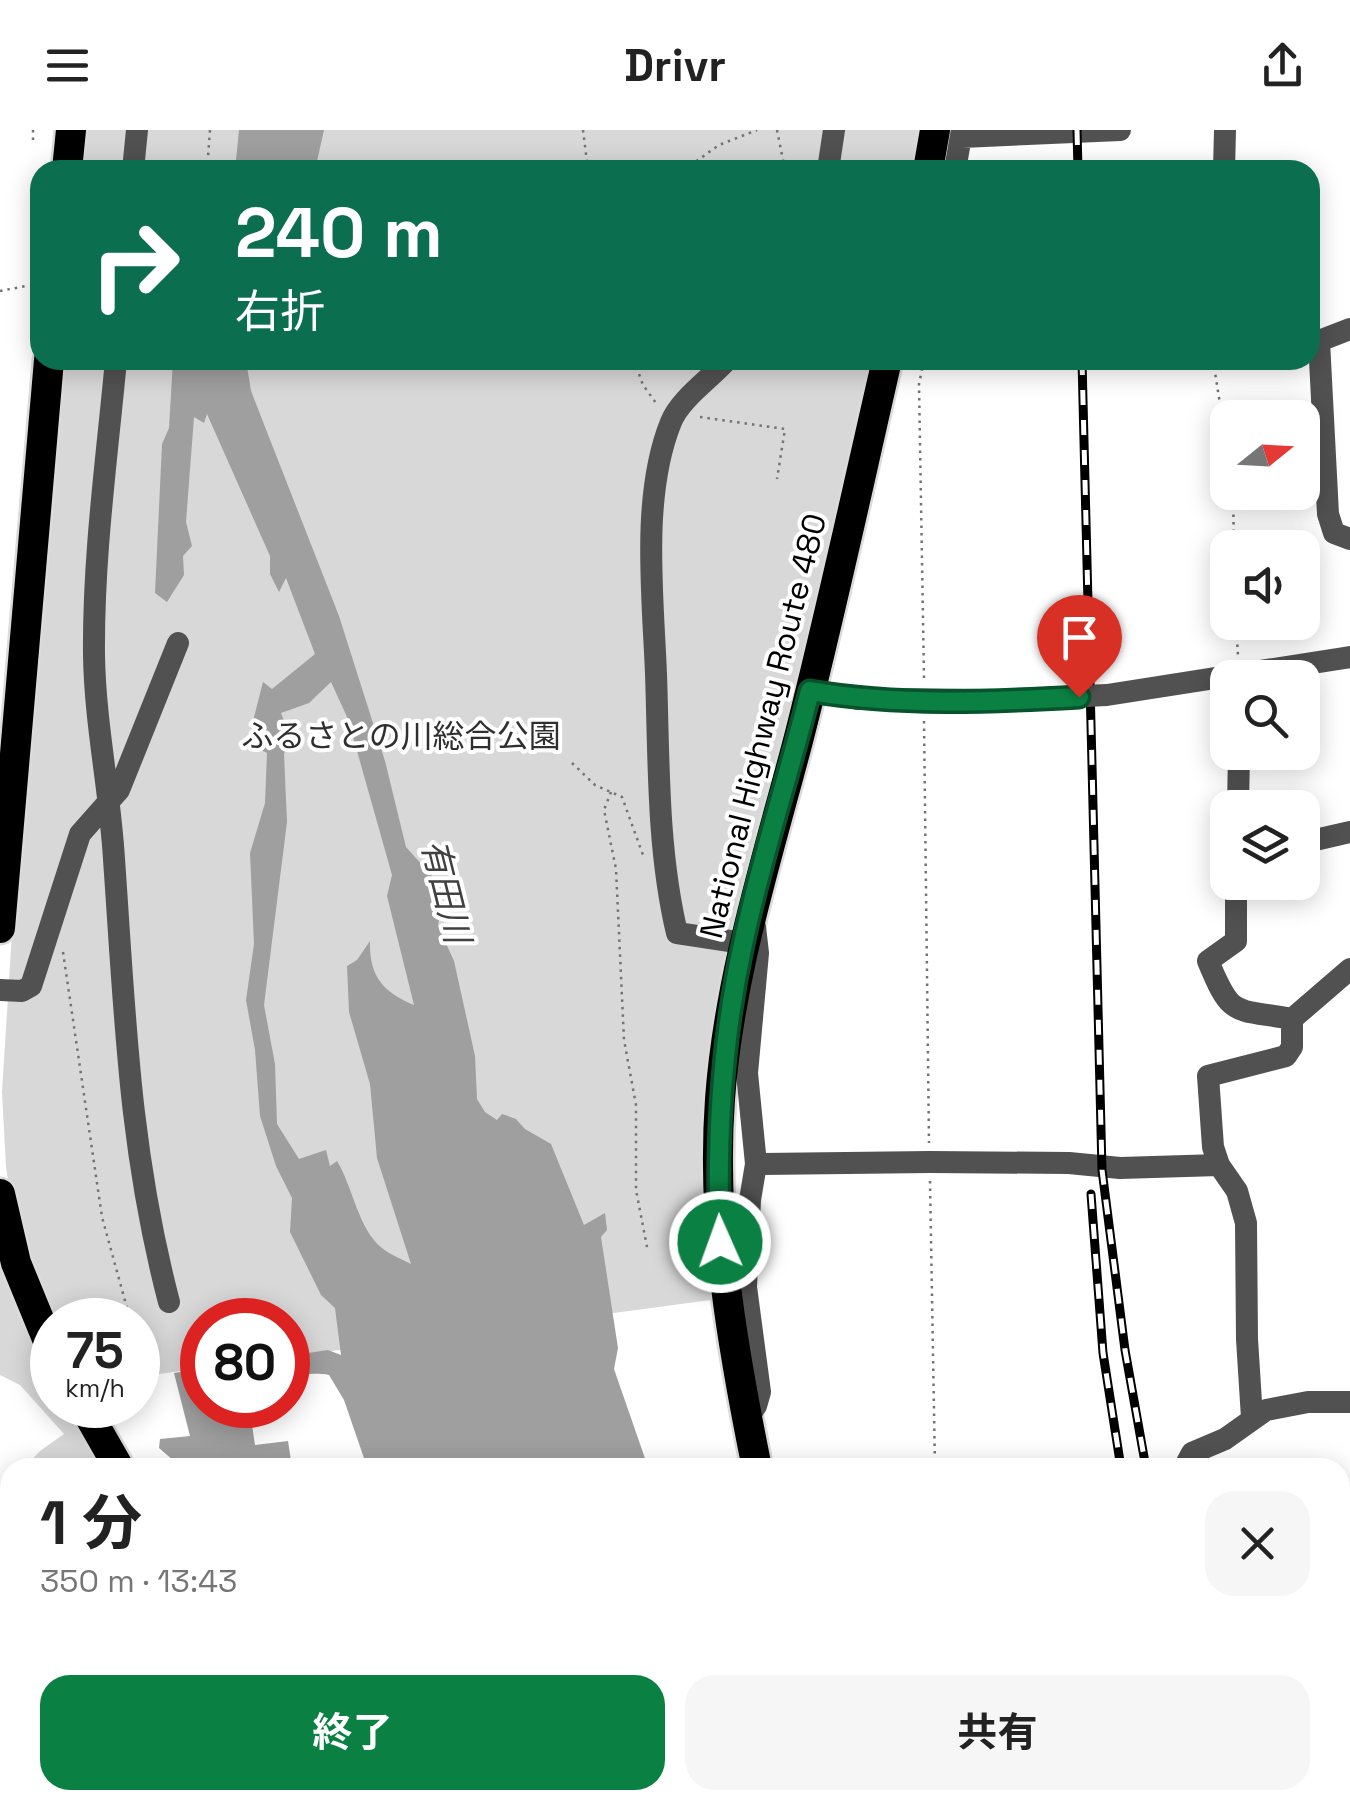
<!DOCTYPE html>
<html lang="ja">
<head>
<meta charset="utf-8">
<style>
  :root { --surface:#fff; --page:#f6f6f6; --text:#222; --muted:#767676; --accent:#0b8043 }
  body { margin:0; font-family:"Space Grotesk","Noto Sans JP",sans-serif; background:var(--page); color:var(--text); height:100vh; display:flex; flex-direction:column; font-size:38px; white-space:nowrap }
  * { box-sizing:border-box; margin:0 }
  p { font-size:32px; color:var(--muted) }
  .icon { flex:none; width:55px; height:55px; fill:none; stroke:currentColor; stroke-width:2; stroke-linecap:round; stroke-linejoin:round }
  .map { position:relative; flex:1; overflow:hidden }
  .panel { position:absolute; left:0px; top:1328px; width:1350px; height:352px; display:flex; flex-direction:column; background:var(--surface); border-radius:30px 30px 0 0; box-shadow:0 5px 25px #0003 }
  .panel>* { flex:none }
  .top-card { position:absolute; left:30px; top:30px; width:1290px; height:210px; border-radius:30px; box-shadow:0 5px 25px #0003; background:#0b6e4f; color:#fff; overflow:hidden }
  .needle { width:65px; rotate:72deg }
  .tools { position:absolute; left:1210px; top:270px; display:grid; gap:20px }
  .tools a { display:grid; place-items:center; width:110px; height:110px; border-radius:20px; background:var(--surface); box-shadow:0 5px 25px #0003; font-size:50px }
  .speed { position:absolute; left:30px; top:1168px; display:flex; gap:20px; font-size:50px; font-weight:700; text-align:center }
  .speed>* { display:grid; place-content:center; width:130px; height:130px; border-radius:50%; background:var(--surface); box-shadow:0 5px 25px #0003; line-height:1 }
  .speed small { font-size:25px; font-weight:400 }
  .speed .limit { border:15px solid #d22; background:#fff; color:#111 }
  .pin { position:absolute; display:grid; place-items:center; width:85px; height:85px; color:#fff; margin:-102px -42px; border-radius:50% 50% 50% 0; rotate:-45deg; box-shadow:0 0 10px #0007 }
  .pin .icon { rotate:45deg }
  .me { position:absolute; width:110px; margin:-55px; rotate:358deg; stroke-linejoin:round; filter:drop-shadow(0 0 8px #0008) }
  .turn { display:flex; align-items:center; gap:35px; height:210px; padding:0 40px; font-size:45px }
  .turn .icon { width:130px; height:130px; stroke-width:2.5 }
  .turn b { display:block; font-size:70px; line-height:85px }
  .round { display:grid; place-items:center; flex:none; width:105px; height:105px; border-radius:30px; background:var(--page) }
  .headline { display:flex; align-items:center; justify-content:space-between; height:170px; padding:0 40px }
  h1 { font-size:60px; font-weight:700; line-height:75px }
  .cta { display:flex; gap:20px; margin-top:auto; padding:20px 40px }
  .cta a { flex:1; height:115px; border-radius:30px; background:var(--accent); color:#fff; font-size:40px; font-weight:700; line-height:115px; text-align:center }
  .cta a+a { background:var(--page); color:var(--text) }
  header { display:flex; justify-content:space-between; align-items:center; height:130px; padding:0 40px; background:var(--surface); font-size:45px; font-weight:700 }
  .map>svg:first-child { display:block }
  .green { fill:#d8d8d8 }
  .water { fill:#9f9f9f; fill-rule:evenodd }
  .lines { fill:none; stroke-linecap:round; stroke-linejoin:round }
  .river { stroke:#9f9f9f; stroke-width:28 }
  .highway-casing { stroke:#dbdbdb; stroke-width:35 }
  .path { stroke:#737373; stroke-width:2.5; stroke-dasharray:2.5 5; stroke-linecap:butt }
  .minor { stroke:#515151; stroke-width:22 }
  .highway { stroke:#000; stroke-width:30 }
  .rail-casing { stroke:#000; stroke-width:9 }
  .rail { stroke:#fff; stroke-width:5; stroke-dasharray:15; stroke-linecap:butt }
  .minor-bridge { stroke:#515151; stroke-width:22 }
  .route-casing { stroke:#07532c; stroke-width:25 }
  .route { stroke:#0b8043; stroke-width:18 }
  .labels { text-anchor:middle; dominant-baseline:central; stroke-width:8; stroke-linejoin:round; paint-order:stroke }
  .street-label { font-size:32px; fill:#000; stroke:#fff }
  .park-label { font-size:32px; fill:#2f2f2f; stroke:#fff }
  .water-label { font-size:35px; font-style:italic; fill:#404040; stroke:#fff }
</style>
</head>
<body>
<header><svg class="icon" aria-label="menu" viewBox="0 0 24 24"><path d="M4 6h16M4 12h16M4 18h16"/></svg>Drivr<svg class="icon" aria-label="share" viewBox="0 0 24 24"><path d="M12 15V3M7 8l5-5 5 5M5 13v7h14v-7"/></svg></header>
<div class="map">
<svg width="1350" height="1678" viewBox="0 0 1350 1678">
  <rect width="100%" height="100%" fill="#fff"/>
  <path class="green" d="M 78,0 L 927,0 L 921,40 L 75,40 Z
    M 58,230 L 878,230 L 740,794 L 718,1169 L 288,1227 L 288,1190 L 202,1190 L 202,1238 L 138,1247 L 138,1190 L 53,1190 L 15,1093 L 6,1037 L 2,962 L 24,612 Z
    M 0,1134 L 7,1142 L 42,1239 L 52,1252 L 52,1275 L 70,1275 L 102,1337 L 25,1337 L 40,1321 L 64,1304 L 20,1255 L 0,1245 Z
    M 10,1355 L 10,1622 L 0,1627 L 0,1366 Z"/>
  <path class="water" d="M 239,0 L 324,0 L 315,40 L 235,40 Z
    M 173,230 L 246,230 L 251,261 L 339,486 L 385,631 L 406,717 L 432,746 L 442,772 L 438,796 L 454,831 L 475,926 L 477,969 L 485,982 L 497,990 L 502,984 L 516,989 L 525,999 L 551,1014 L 584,1095 L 605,1083 L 607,1100 L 601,1107 L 618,1218 L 614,1239 L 648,1337 L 367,1337 L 344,1270 L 329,1245 C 314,1242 302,1246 288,1243 L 288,1226 L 328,1220 L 341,1225 L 335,1178 L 321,1165 L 290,1102 L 292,1068 L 276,1036 L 260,986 L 255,920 L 246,870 L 254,814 L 250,723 L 265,673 L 267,623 L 251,615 L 258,605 L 253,591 L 263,552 L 272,559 L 315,524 L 286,448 L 279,462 L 270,444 L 270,426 L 207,284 L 204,293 L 194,287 L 186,392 L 192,416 L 183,426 L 184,445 L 167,472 L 155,463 L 162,314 L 169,298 ZM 331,552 L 348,589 L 392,745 L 387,766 L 414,875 C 383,862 369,846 370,811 L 357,830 L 347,836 L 349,882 L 370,954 L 377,1028 L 411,1134 C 402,1129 390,1125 382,1118 C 358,1099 353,1057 337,1031 L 330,1036 L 326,1020 L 299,1029 L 277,994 L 275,934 L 264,875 L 287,692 L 284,624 L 290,607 L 281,583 L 309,573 Z
    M 202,1239 L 202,1275 L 249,1275 L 255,1315 L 288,1311 L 292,1337 L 181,1337 L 159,1318 L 160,1309 L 190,1306 L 174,1243 Z
    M 435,1670 L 759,1670 L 762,1678 L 435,1678 Z"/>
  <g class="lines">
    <path class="river" d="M 11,1678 L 26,1670"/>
    <g class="highway-casing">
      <path id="highway" d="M 67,40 L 71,0
        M 928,40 L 935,0
        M 0,798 L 49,230
        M 0,1064 L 16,1133 L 52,1221
        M 83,1275 L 119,1338
        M 757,1338 C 732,1215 711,1095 720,969 C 729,845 768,726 799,607 C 831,482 858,356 887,230
        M 824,1670 L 825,1678
        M 172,1678 L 174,1670"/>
    </g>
    <path class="path" d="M 583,0 L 588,40
      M 777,0 L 785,40
      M 33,10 L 33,0
      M 207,40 L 210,0
      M 684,40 L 719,15 L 757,0
      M 0,161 L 26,156
      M 634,230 L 643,255 L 656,273
      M 1213,230 L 1228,324
      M 700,287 L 785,299 L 777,349
      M 1233,362 L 1234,418
      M 1236,492 L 1238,526
      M 924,548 L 919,254 L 924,230
      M 924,591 L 929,1013
      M 572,633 L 595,655 L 622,667 L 643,725
      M 611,662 L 604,680 L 616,739 L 624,910 L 636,975 L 636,1060 L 648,1122
      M 63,822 L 102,1087 L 130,1189
      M 930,1051 L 935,1338
      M 219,1670 L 220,1678
      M 941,1670 L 941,1678"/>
    <path class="minor" d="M 962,7 L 1120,0
      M 133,40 L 137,0
      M 828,40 L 834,0
      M 955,40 L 962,0
      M 1224,40 L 1225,0
      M 1310,209 L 1319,211 L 1350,199
      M 1319,211 L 1328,384 L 1334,403 L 1350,409
      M 116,230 C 107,327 93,427 94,525 C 95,594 110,661 114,729 C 125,885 129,1020 169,1172
      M 727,230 C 710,249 680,269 671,292 C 641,366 653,466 656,544 C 659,630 657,719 677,803 L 743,813
      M 811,561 L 859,569
      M 1238,678 L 1239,622
      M 1302,713 L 1350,702
      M 1236,752 L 1236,811 L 1208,831 C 1232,889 1233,878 1292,889
      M 755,797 L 758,823 L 747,943 L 756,1034 L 930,1032 L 1069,1033 L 1120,1038 L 1219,1035
      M 0,860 L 22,861 L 31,856 L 80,704 L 119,660 L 178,513
      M 747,1288 L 756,1276 L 760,1262 L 746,1157 L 750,1070 L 756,1034
      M 1252,1288 L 1247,1209 L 1246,1093 L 1237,1061 L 1219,1035 L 1213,1017 L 1208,946 L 1286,926 L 1292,917 L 1292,889 L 1350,839
      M 1184,1338 L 1192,1323 L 1225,1309 L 1266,1280 L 1308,1272 L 1350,1272
      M 0,1655 L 10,1651
      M 71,1678 L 71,1670
      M 1089,1678 L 1089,1670"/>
    <use href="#highway" class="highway"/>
    <g class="rail-casing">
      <path id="rail" d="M 1077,0 L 1078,40
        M 1082,230 L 1102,1040 L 1125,1220 L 1146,1338
        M 1091,1064 L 1103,1223 L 1121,1338
        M 1174,1670 L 1175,1678
        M 1208,1670 L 1209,1678"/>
    </g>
    <use href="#rail" class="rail"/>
    <path class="minor-bridge" d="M 859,569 L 1001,570 L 1107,565 L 1350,527"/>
  </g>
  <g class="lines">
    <g class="route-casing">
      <path id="route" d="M 720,1112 C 716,1012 721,913 743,814 C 761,729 789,645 810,561 C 898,576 990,572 1079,567"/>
    </g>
    <use href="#route" class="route"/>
  </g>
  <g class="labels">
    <g class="street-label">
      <text transform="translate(763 596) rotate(-76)">National Highway Route 480</text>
    </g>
    <g class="park-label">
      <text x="401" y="606">ふるさとの川総合公園</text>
    </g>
    <g class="water-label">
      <text transform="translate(446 761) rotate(76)">有田川</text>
    </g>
  </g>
</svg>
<div class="tools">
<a><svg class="needle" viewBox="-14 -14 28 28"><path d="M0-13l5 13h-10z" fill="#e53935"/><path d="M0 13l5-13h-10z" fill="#767676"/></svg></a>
<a><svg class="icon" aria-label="sound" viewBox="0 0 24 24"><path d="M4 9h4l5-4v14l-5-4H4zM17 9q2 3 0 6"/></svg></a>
<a><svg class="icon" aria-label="search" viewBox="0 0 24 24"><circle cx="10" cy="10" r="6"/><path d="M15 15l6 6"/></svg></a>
<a><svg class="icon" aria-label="layers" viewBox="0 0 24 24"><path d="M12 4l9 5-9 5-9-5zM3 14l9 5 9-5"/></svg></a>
</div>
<div class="speed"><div>75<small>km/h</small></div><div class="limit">80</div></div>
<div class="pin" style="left:1079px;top:567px;background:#d93025"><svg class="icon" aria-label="arrive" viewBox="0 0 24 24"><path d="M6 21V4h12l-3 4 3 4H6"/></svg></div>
<svg class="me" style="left:720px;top:1112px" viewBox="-20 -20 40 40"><circle r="17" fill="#0b8043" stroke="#fff" stroke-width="3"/><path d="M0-11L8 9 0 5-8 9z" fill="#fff"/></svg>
<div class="top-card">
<div class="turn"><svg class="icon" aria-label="right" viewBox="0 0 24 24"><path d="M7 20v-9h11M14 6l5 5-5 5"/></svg><div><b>240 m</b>右折</div></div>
</div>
<section class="panel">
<div class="headline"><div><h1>1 分</h1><p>350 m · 13:43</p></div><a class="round"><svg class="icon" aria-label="close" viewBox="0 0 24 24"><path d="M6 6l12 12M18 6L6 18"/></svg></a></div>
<div class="cta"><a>終了</a><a>共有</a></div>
</section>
</div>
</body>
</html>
